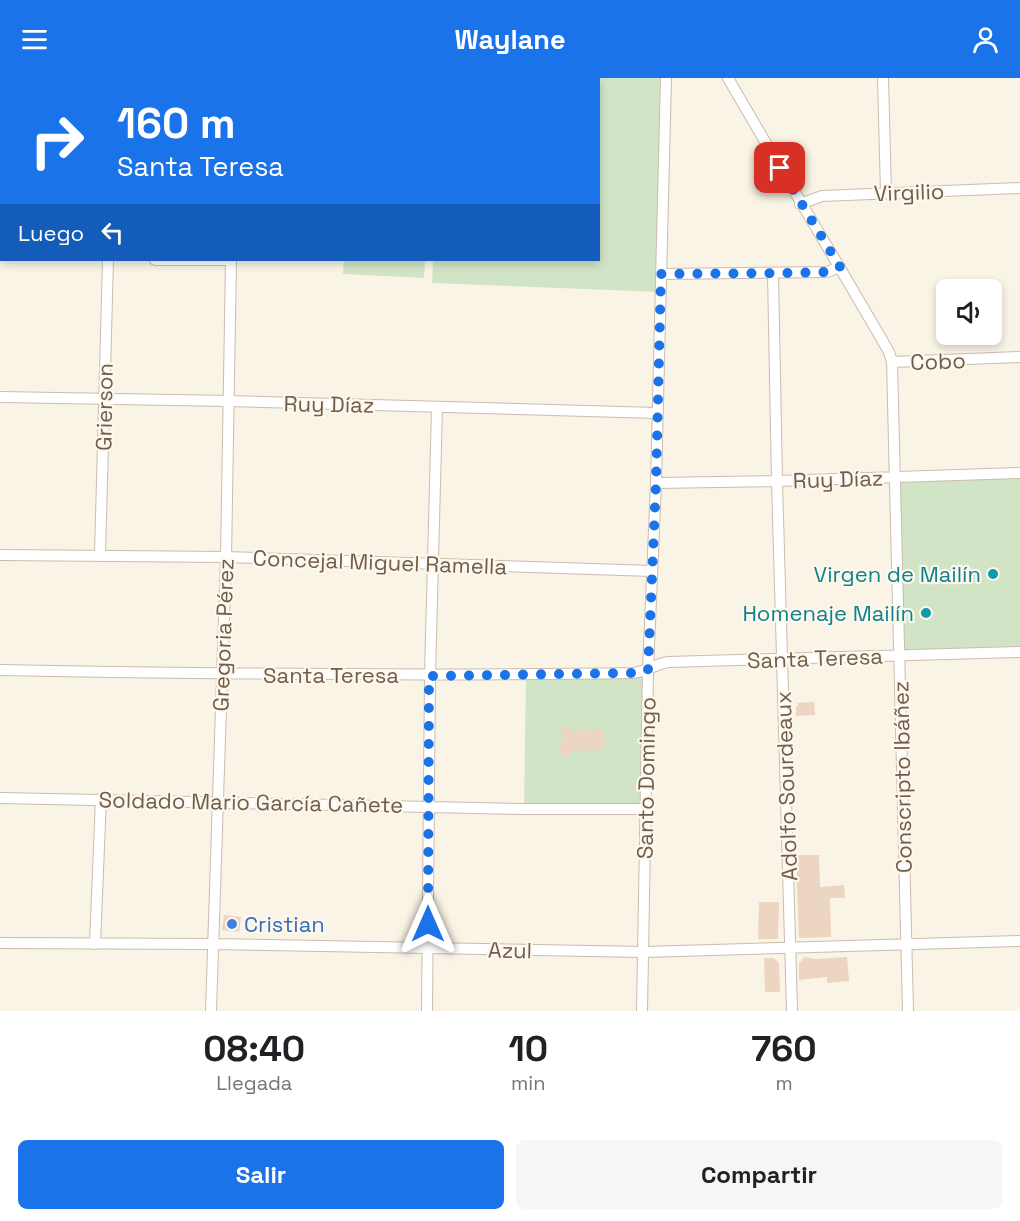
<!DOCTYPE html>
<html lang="es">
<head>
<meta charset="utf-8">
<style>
  :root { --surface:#fff; --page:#f6f6f6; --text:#202124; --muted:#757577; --accent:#1a73e8 }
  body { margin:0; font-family:"Space Grotesk",sans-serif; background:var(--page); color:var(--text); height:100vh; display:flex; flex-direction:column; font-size:22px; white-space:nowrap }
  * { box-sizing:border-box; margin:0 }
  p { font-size:20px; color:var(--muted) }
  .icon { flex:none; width:33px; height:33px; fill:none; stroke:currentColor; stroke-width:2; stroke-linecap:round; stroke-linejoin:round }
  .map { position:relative; height:933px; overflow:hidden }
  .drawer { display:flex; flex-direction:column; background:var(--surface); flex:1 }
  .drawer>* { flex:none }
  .top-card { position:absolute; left:0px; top:0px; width:600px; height:183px; box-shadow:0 3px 9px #0003; background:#1a73e8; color:#fff; overflow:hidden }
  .tools { position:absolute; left:936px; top:201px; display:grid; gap:12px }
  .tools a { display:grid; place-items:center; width:66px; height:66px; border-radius:9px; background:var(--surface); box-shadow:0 3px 9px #0003; font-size:30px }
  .pin { position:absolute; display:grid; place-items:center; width:51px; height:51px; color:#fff; margin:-26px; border-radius:12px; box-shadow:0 3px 9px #0006 }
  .me { position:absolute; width:66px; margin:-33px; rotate:0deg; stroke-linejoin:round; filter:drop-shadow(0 0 4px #0008) }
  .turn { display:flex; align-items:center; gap:21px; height:126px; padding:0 18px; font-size:27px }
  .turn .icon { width:78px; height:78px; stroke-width:2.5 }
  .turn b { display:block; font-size:42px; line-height:51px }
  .then { display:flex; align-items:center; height:57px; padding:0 18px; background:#0003; gap:12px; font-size:22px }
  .eta { display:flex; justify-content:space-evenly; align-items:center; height:102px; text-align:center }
  .eta b { font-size:36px; font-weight:700; line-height:42px }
  .primary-button { display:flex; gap:12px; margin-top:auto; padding:12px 18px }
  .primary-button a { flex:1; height:69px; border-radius:9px; background:var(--accent); color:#fff; font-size:24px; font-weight:700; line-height:69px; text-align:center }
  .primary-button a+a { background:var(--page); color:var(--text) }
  header { display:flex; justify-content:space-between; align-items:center; height:78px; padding:0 18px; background:var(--accent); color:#fff; font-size:27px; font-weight:700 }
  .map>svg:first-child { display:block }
  .green { fill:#d1e5c6 }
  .building { fill:#ecd5c1 }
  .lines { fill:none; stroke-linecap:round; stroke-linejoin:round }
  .minor-casing { stroke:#cabcae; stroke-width:12 }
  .minor { stroke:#fff; stroke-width:10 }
  .route { stroke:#1a73e8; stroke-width:10; stroke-dasharray:0 18 }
  .culture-dot { fill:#0f9aa8; stroke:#fdf7ec; stroke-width:2 }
  .shop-dot { fill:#3f7fe0; stroke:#fdf7ec; stroke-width:2 }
  .labels { text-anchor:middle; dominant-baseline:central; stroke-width:4.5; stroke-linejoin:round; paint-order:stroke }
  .street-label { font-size:22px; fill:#705d4e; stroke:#fdf7ec }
  .culture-label { font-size:22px; fill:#0d838f; stroke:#fdf7ec; text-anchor:end }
  .shop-label { font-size:22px; fill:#366cbe; stroke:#fdf7ec; text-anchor:start }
</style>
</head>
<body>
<header><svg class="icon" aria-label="menu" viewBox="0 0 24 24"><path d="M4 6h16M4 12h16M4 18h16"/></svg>Waylane<svg class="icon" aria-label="person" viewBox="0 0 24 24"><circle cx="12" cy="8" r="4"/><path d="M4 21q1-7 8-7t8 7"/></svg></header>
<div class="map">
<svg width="1020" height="933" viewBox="0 0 1020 933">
  <rect width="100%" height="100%" fill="#faf4e6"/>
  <path class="green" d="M 438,0 L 661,0 L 660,214 L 432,205 L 433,182 L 598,182 L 598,2 Z
    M 344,182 L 425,182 L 424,200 L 343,196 Z
    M 1020,395 L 1020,574 L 900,577 L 894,399 Z
    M 648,592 L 645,731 L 524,731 L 526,597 Z"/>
  <path class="building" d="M 814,624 L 815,637 L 796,638 L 796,628 L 798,628 L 798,625 Z
    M 562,647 L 570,647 L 570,653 L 604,652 L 605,672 L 569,673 L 571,677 L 562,679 L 559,668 L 563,668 Z
    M 796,777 L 819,777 L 820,809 L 844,807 L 845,820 L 830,820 L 831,859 L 799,860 Z
    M 759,824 L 779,824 L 778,861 L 758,861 Z
    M 224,837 L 241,839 L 239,854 L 222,852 Z
    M 805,879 L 815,881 L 847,879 L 849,903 L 827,905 L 827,899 L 799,902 L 799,885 Z
    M 764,880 L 774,880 L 779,885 L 780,914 L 765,914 Z"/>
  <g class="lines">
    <g class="minor-casing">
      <path id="minor" d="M 728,0 C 781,92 836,182 889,274 L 892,284 L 908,933
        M 883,0 L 886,115
        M 114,2 L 114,0
        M 238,2 L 238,0
        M 0,85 L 2,85
        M 800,126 L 822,118 L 1020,110
        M 0,175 L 2,175
        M 155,182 L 231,182
        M 661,196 L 827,194 L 840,189
        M 773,196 L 777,403 L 792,933
        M 892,284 L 1020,279
        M 0,319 L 230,323 L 657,335
        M 656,405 L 777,403 L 1020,395
        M 100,476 L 108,182
        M 0,477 L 226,479 L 652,493
        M 0,592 C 211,596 422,598 633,595 C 646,594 655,586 668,584 L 1020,574
        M 0,720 L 524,731 L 645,731
        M 0,865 L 213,866 L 644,874 L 1020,863
        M 95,866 L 101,720
        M 211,933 L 226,479 L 231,182
        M 427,933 L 430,598 L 437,329
        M 642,933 L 648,592 L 656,405 L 666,0"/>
    </g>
    <use href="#minor" class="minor"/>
  </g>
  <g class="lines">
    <path class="route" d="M 428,846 L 429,598 L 633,595 L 648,592 L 656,405 L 661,196 L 791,195 L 827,194 L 840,189 L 780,90"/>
  </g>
  <g class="culture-dot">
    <circle cx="993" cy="496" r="6"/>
    <circle cx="926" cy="535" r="6"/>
  </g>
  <circle class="shop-dot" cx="232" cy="846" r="6"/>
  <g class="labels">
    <g class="street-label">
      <text transform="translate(909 114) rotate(-2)">Virgilio</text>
      <text transform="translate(938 283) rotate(-2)">Cobo</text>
      <text transform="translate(329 326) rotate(1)">Ruy Díaz</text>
      <text transform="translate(104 329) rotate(-89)">Grierson</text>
      <text transform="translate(838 401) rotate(-2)">Ruy Díaz</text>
      <text transform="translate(380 484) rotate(2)">Concejal Miguel Ramella</text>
      <text transform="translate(223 557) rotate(-88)">Gregoria Pérez</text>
      <text transform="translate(815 580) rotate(-2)">Santa Teresa</text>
      <text x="331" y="597">Santa Teresa</text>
      <text transform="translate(902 699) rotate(-91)">Conscripto Ibáñez</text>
      <text transform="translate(646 700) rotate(-89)">Santo Domingo</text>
      <text transform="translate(786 708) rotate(-92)">Adolfo Sourdeaux</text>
      <text transform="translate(251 724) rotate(1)">Soldado Mario García Cañete</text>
      <text transform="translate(510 872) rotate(1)">Azul</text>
    </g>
    <g class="culture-label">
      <text x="981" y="496">Virgen de Mailín</text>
      <text x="914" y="535">Homenaje Mailín</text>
    </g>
    <g class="shop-label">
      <text x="244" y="846">Cristian</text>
    </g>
  </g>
</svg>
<div class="tools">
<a><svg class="icon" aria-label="sound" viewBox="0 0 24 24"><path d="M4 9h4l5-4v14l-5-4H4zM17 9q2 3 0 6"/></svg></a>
</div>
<div class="pin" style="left:780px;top:90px;background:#d93025"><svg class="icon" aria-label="arrive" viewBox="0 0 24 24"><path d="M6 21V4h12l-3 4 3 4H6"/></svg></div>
<svg class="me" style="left:428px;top:846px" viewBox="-20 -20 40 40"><path d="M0-17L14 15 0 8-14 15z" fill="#1a73e8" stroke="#fff" stroke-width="4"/></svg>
<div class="top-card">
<div class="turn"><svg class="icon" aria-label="right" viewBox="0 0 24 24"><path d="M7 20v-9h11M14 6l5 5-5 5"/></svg><div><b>160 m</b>Santa Teresa</div></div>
<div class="then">Luego<svg class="icon" aria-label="left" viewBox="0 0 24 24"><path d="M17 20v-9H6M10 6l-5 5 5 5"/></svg></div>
</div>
</div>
<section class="drawer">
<div class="eta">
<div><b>08:40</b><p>Llegada</p></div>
<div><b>10</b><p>min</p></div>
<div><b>760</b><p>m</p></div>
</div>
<div class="primary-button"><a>Salir</a><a>Compartir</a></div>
</section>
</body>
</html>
